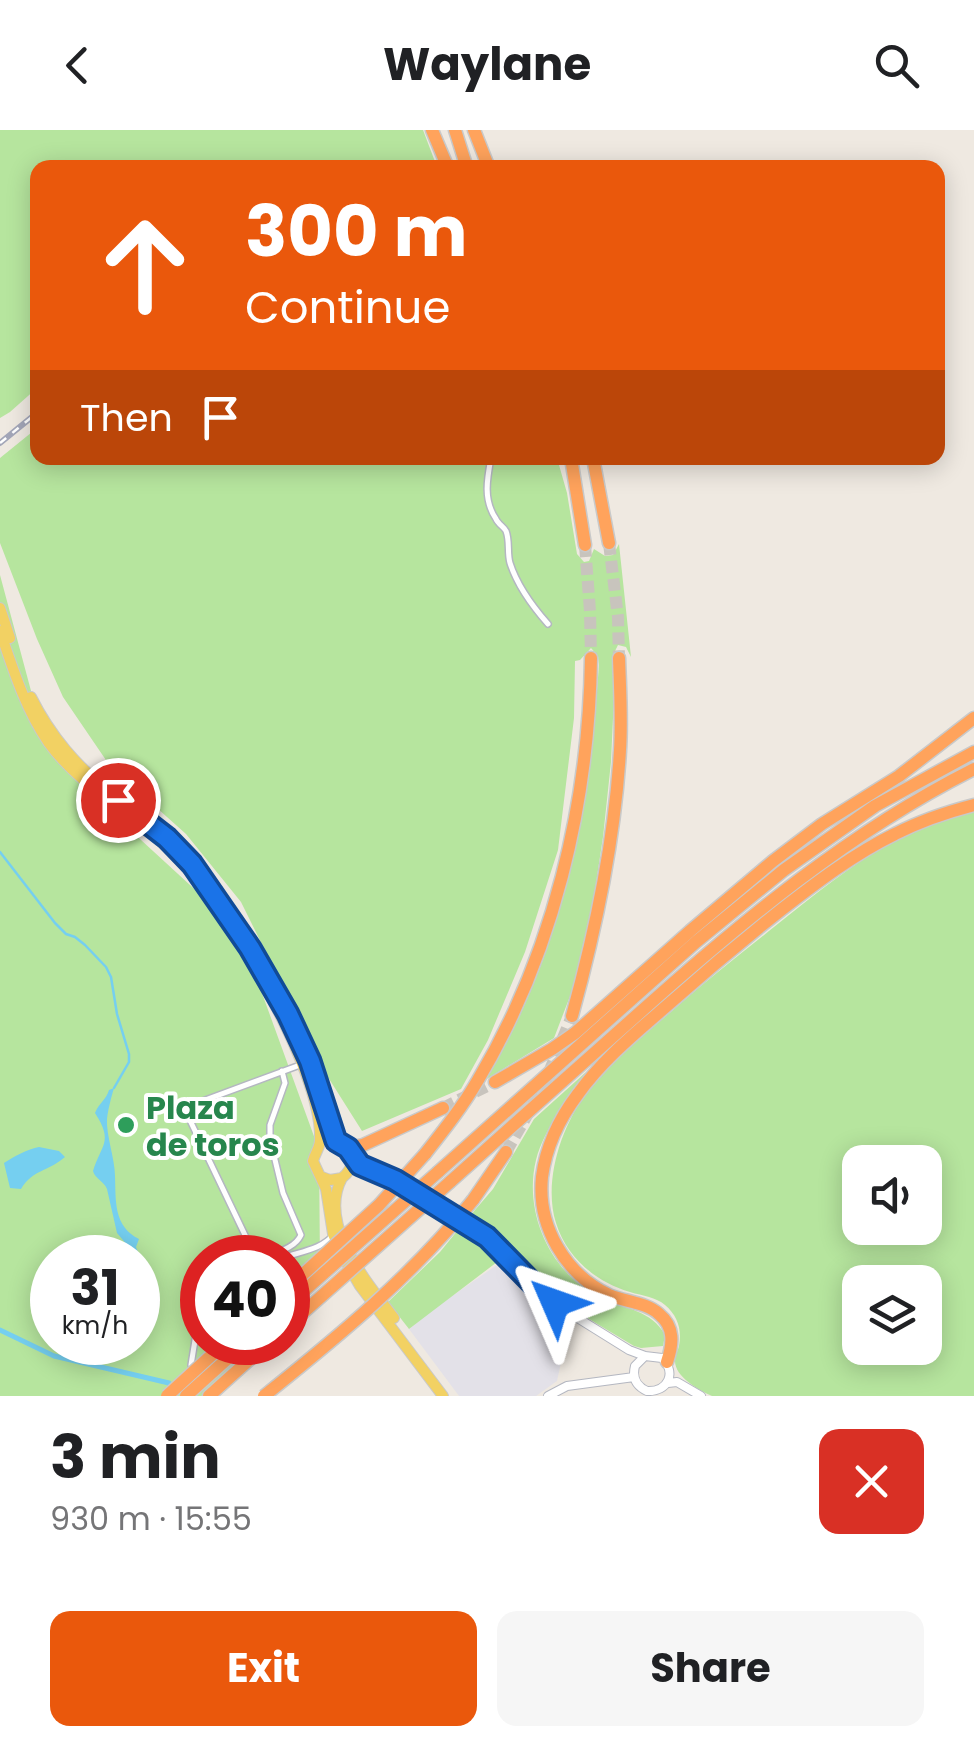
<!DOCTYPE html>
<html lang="en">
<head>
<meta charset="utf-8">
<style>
  :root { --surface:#fff; --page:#f6f6f6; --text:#202124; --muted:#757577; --accent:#ea580c }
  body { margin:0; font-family:Poppins,sans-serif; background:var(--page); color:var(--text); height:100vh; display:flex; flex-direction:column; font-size:38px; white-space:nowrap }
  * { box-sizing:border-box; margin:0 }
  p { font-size:32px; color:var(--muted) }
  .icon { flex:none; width:55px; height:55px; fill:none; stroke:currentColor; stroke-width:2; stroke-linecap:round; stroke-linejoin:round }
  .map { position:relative; height:1266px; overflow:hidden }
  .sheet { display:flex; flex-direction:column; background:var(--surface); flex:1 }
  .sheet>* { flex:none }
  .hud { position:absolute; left:30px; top:30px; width:915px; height:305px; border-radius:20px; box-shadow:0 5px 25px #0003; background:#ea580c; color:#fff; overflow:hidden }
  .tools { position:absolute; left:842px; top:1015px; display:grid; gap:20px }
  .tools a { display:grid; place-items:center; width:100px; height:100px; border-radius:20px; background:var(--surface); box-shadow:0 5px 25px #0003; font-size:50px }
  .speed { position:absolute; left:30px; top:1105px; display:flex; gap:20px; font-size:50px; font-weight:700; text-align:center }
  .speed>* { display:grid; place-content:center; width:130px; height:130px; border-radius:50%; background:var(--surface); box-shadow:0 5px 25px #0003; line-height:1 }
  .speed small { font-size:25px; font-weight:400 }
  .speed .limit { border:15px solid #d22; background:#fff; color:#111 }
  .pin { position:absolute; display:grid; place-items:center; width:85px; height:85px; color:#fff; margin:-42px; border:5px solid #fff; border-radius:50%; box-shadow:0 2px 10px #0007 }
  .me { position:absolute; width:110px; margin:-55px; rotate:313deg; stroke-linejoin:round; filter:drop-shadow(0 0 8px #0008) }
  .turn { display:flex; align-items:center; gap:35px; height:210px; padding:0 50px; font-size:45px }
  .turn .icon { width:130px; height:130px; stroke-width:2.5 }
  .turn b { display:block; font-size:70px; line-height:85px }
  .then { display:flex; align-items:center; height:95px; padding:0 50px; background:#0003; gap:20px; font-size:38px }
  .round { display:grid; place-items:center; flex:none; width:105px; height:105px; border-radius:20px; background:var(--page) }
  .overview { display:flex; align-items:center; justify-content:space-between; height:170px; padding:0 50px }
  h1 { font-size:60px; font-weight:700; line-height:75px }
  .primary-button { display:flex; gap:20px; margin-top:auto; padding:20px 50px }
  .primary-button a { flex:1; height:115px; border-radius:20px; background:var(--accent); color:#fff; font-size:40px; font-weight:700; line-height:115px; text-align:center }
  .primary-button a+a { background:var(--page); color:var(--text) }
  header { display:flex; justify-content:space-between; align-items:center; height:130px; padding:0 50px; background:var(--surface); font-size:45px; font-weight:700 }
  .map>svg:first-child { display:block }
  .industrial { fill:#e3e1e8 }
  .green { fill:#b6e59e; fill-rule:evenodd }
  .water { fill:#75cff0 }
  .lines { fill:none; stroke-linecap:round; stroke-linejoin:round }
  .stream { stroke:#75cff0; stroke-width:2.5 }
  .canal { stroke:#75cff0; stroke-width:5 }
  .highway-tunnel { stroke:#c8c4bd; stroke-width:12; stroke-dasharray:12 6; stroke-linecap:butt }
  .street-casing { stroke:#b4b7c1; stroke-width:8 }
  .secondary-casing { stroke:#b4b7c1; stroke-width:10 }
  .primary-casing { stroke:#c9c9c9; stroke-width:12 }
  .highway-casing { stroke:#c9c9c9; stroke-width:15 }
  .street { stroke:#fff; stroke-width:5 }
  .secondary { stroke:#fff; stroke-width:8 }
  .primary { stroke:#f2d163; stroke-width:10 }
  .highway { stroke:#ffa35c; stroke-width:12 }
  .rail-casing { stroke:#a3a6b8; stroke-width:6 }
  .rail { stroke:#fff; stroke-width:2.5; stroke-dasharray:8; stroke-linecap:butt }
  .highway-bridge-casing { stroke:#c9c9c9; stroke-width:15; stroke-linecap:butt }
  .highway-bridge { stroke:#ffa35c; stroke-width:12 }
  .route-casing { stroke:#114b97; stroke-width:25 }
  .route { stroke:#1a73e8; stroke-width:18 }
  .leisure-dot { fill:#2e9e5b; stroke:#fff; stroke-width:4 }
  .labels { text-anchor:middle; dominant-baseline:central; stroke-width:8; stroke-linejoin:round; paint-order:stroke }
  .leisure-label { font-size:32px; font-weight:bold; fill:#27864d; stroke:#fff; text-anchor:start }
</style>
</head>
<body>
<header><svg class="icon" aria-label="back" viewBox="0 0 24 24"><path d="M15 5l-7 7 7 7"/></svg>Waylane<svg class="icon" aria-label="search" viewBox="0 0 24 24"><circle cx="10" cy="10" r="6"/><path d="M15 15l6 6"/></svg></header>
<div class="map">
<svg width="974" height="1266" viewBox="0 0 974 1266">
  <rect width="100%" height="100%" fill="#efe9e1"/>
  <path class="industrial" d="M 497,1135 L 501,1140 L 508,1139 L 534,1170 L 568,1200 L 557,1251 L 536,1266 L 459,1266 L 409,1199 L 436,1177 Z"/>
  <path class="green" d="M 0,0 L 423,0 L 437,37 L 38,38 L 37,258 L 10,282 L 0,288 Z
    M 37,298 L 38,328 L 557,328 L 567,363 L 577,424 L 584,432 L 589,431 L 594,419 L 605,426 L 613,425 L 619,414 L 631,527 L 626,517 L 618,515 L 612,527 L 614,566 L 611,632 L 603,707 L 593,773 L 572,861 L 554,908 L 485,950 C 535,869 566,775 583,681 C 592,633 595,584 599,535 L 598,526 L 591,518 L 580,530 L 575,531 L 574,588 L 558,720 L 525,822 L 488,910 L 461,959 L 362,1001 L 326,944 L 241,772 L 186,704 L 110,636 L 63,567 L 37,509 L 0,413 L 0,328 Z
    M 0,445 L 38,587 L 104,676 L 239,800 L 319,1020 L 320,1137 L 288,1174 L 288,1128 L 202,1128 L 202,1212 L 253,1213 L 206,1266 L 0,1266 ZM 52,1128 L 138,1128 L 138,1212 L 52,1212 Z
    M 974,681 L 974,1266 L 712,1266 C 699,1260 675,1247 675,1231 C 675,1225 678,1221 679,1216 C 682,1200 678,1186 665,1175 C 656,1167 643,1166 630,1162 C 596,1152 567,1128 556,1093 C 543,1052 561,997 586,964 C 610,931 643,906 673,880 C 707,850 743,822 779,793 C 836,748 900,694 974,681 ZM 860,1032 L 925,1032 L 925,1098 L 860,1098 ZM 860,1152 L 925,1152 L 925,1218 L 860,1218 Z
    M 586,942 C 568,969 545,997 536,1030 C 523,1083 551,1144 600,1167 C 624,1179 652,1180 665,1205 L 663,1216 L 641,1218 L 634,1216 C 601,1196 566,1177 538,1150 C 515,1129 494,1107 469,1087 L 493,1059 L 534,989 Z
    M 462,1095 L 501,1129 L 409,1199 L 388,1172 L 440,1122 Z"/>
  <path class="water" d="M 114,958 C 111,968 108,980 107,989 C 106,1005 115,1029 115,1046 C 116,1070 113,1096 139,1109 L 136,1117 L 139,1125 L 136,1127 L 133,1126 L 128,1116 L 117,1103 L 107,1059 C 104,1051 95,1049 93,1041 C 101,1015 114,1012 95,983 C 99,973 106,970 109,960 Z
    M 39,1017 L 59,1021 L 65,1027 C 48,1042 33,1039 21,1059 L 10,1058 L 4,1033 C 13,1027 28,1019 39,1017 Z"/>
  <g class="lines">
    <path class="stream" d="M 0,722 L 55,793 L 66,804 L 75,807 L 85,815 L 106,837 L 111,847 L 117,884 L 129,924 L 129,932 L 114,958"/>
    <path class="canal" d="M 0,1200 L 54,1226 L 169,1253 L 170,1256"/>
    <path class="highway-tunnel" d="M 609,413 L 618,487 L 619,528
      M 585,415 L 590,481 L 591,528
      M 443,978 L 495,952
      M 506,1022 L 543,957 L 572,886"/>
    <g class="street-casing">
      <path id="street" d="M 491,328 C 487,349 483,370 496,389 C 498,394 504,397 506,401 C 510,411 507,423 510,433 C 517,455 533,477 548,494
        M 256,1128 L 186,982 L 189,976 L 300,935
        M 261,1128 C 274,1122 294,1120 301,1105 L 283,1063 L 270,1009 L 270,995 L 285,953 L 282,941
        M 283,1128 C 299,1122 323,1119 333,1105
        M 193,1257 L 194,1248 L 191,1235 L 202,1167"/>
    </g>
    <g class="secondary-casing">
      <path id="secondary" d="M 352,1026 L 359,1035 L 417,1062
        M 429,1070 L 487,1107 L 535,1155 L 568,1182 L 629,1220 L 645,1226 L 662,1228 C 677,1243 668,1262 647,1261 C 636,1256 632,1248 635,1236 L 645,1226
        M 668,1253 L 677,1252 L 701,1266
        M 548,1266 L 567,1256 L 634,1247"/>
    </g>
    <g class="primary-casing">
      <path id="primary" d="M 0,478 L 10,508
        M 0,501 C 13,539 25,578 48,612 C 81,658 134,683 173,723 C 223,773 323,939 320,1010 C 320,1018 315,1023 313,1031 L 326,1059 L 333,1104 L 341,1123 L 360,1156 L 443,1266
        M 31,567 C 51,607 77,636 111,664
        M 125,675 L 170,711
        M 281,873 L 309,931 L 336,1011 C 355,1018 357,1036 342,1048 L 330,1050 L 322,1047
        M 342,1048 C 317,1095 367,1152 394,1188"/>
    </g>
    <g class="highway-casing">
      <path id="highway" d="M 432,0 L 448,38
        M 455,0 L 467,38
        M 474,0 L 489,38
        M 571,328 L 585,415
        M 593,328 L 609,413
        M 572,886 C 596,799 615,711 620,620 C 622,590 620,558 619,528
        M 495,952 L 552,919 L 575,903 L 690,801 L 773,731 L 822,694 L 899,646 L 974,588
        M 348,1018 L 363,1015 L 443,978
        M 425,1024 C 444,1000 463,976 478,950 C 553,824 589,674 591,528
        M 438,1042 L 696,812 L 784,740 L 875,676 L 974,622
        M 450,1052 C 512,996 575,940 637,885 C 741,792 849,702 974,639
        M 473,1070 L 506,1022
        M 667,1232 C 673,1214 675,1197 659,1184 C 646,1172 625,1172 609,1165 C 565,1144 537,1096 542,1047 C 546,1016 559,989 578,964 C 603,929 638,901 670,873 C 706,841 743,810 781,780 C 817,752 854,724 895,704 C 920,691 947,682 974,675
        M 209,1266 L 269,1212"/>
    </g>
    <use href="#street" class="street"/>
    <use href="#secondary" class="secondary"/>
    <use href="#primary" class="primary"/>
    <use href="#highway" class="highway"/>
    <g class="rail-casing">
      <path id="rail" d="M 0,313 L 38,282"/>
    </g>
    <use href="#rail" class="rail"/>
    <g class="highway-bridge-casing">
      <path id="highway-bridge" d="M 288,1158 L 379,1075 L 425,1024
        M 288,1175 L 438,1042
        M 288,1196 L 450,1052
        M 167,1266 L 226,1212
        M 186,1266 L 246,1212
        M 264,1266 C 339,1206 413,1145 473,1070"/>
    </g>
    <use href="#highway-bridge" class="highway-bridge"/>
  </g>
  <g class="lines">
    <g class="route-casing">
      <path id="route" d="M 118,670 L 167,708 L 192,734 L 250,818 L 288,884 L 310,931 L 336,1011 L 348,1018 L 360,1035 L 395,1050 L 487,1107 L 534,1155 L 555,1173"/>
    </g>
    <use href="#route" class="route"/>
  </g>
  <circle class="leisure-dot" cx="126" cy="995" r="10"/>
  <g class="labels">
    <g class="leisure-label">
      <text x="146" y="977">Plaza<tspan x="146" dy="37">de toros</tspan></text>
    </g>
  </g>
</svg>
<div class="tools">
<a><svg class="icon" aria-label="sound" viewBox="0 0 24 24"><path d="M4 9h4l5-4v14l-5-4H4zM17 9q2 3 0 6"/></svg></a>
<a><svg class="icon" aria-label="layers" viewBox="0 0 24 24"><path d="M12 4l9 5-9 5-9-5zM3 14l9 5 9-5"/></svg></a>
</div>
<div class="speed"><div>31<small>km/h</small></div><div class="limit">40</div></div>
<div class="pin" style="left:118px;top:670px;background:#d93025"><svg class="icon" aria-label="arrive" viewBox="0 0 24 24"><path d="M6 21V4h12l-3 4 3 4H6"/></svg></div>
<svg class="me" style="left:555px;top:1173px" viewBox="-20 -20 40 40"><path d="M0-17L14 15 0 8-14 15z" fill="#1a73e8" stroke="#fff" stroke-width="4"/></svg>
<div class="hud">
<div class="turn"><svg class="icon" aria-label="ahead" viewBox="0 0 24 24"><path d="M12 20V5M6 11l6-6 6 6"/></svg><div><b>300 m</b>Continue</div></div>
<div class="then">Then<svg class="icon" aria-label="arrive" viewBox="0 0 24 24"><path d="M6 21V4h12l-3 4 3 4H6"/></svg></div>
</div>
</div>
<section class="sheet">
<div class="overview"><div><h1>3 min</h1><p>930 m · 15:55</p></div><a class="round" style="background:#d93025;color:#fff"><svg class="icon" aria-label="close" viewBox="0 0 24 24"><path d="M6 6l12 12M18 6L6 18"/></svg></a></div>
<div class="primary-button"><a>Exit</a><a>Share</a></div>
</section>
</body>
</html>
